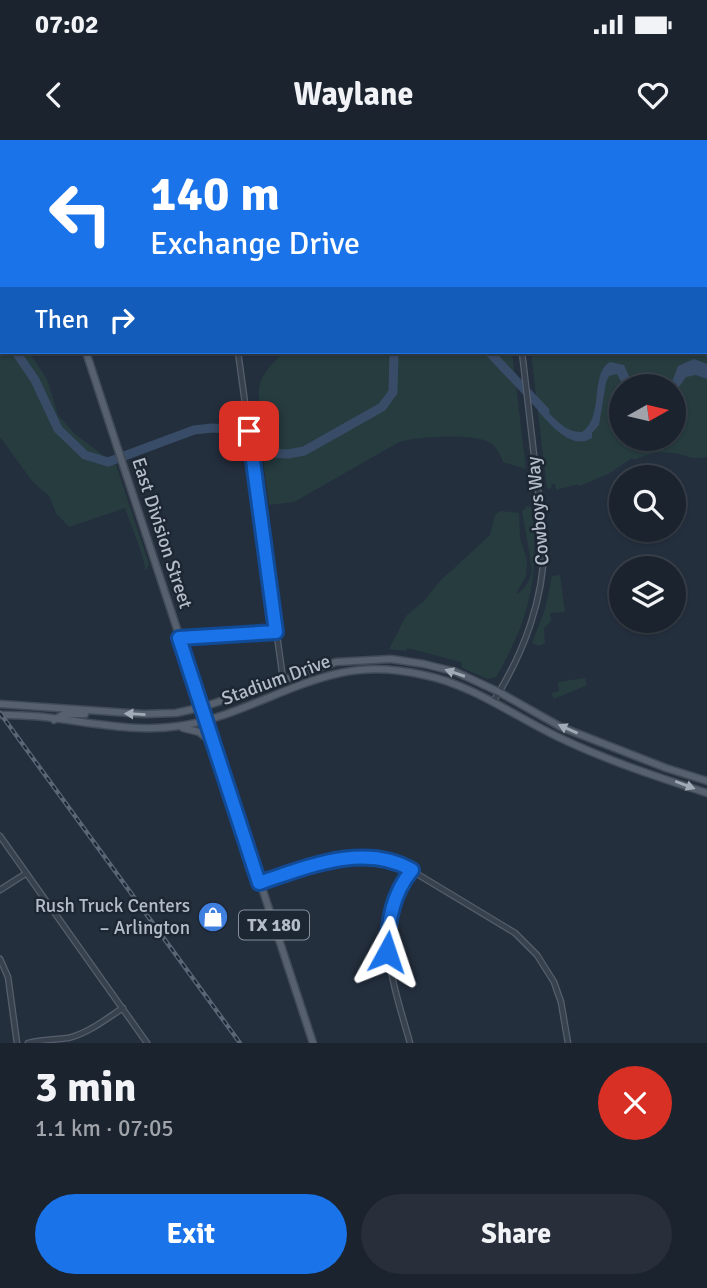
<!DOCTYPE html>
<html lang="en">
<head>
<meta charset="utf-8">
<style>
  :root { --surface:#1b232e; --page:#282f3a; --text:#f1f3f6; --muted:#a0a4aa; --line:#39404a; --accent:#1a73e8 }
  body { margin:0; font-family:Signika,sans-serif; background:var(--page); color:var(--text); height:100vh; display:flex; flex-direction:column; font-size:26px; white-space:nowrap }
  * { box-sizing:border-box; margin:0 }
  p { font-size:23px; color:var(--muted) }
  .icon { flex:none; width:38px; height:38px; fill:none; stroke:currentColor; stroke-width:2; stroke-linecap:round; stroke-linejoin:round }
  .map { position:relative; height:903px; overflow:hidden }
  .panel { display:flex; flex-direction:column; background:var(--surface); flex:1 }
  .panel>* { flex:none }
  .hud { position:absolute; left:0px; top:0px; width:707px; height:214px; box-shadow:0 2px 5px #0004,0 0 0 2px var(--line); background:#1a73e8; color:#fff; overflow:hidden }
  .needle { width:46px; rotate:82deg }
  .buttons { position:absolute; left:609px; top:234px; display:grid; gap:14px }
  .buttons a { display:grid; place-items:center; width:77px; height:77px; border-radius:50%; background:var(--surface); box-shadow:0 2px 5px #0004,0 0 0 2px var(--line); font-size:35px }
  .pin { position:absolute; display:grid; place-items:center; width:60px; height:60px; color:#fff; margin:-30px; border-radius:14px; box-shadow:0 4px 10px #0006 }
  .me { position:absolute; width:77px; margin:-38px; rotate:5deg; stroke-linejoin:round; filter:drop-shadow(0 0 5px #0008) }
  .turn { display:flex; align-items:center; gap:24px; height:147px; padding:0 35px; font-size:32px }
  .turn .icon { width:91px; height:91px; stroke-width:2.5 }
  .turn b { display:block; font-size:49px; line-height:60px }
  .then { display:flex; align-items:center; height:66px; padding:0 35px; background:#0003; gap:14px; font-size:26px }
  .round { display:grid; place-items:center; flex:none; width:74px; height:74px; border-radius:37px; background:var(--page) }
  .overview { display:flex; align-items:center; justify-content:space-between; height:119px; padding:0 35px }
  h1 { font-size:42px; font-weight:700; line-height:52px }
  .action { display:flex; gap:14px; margin-top:auto; padding:14px 35px }
  .action a { flex:1; height:80px; border-radius:42px; background:var(--accent); color:#fff; font-size:28px; font-weight:700; line-height:80px; text-align:center }
  .action a+a { background:var(--page); color:var(--text) }
  .status { display:flex; justify-content:space-between; align-items:center; height:49px; padding:0 35px; background:var(--surface); direction:ltr }
  .status svg { height:19px; fill:currentColor }
  header { display:flex; justify-content:space-between; align-items:center; height:91px; padding:0 35px; background:var(--surface); font-size:32px; font-weight:700 }
  .map>svg:first-child { display:block }
  .green { fill:#263c3f; fill-rule:evenodd }
  .water { fill:#394c67 }
  .lines { fill:none; stroke-linecap:round; stroke-linejoin:round }
  .river { stroke:#394c67; stroke-width:9 }
  .minor-casing { stroke:#565f6c; stroke-width:7 }
  .major-casing { stroke:#414a57; stroke-width:9 }
  .minor { stroke:#38414e; stroke-width:4.5 }
  .major { stroke:#56606e; stroke-width:6 }
  .rail-casing { stroke:#5a6575; stroke-width:4.5 }
  .rail { stroke:#1d2633; stroke-width:2; stroke-dasharray:5; stroke-linecap:butt }
  .oneway { fill:#a1aab7 }
  .route-casing { stroke:#114b97; stroke-width:18 }
  .route { stroke:#1a73e8; stroke-width:12 }
  .labels { text-anchor:middle; dominant-baseline:central; stroke-width:5; stroke-linejoin:round; paint-order:stroke }
  .shield { fill:#1d2633; stroke:#878f9c; stroke-width:2 }
  .shield-label { font-size:18px; font-weight:bold; fill:#b4bcc9 }
  .street-label { font-size:19px; fill:#b4bcc9; stroke:#1d2633 }
  .poi-label { font-size:19px; fill:#b4bcc9; stroke:#1d2633; text-anchor:end }
</style>
</head>
<body>
<div class="status"><b>07:02</b><svg viewBox="0 0 49 12"><path d="M0 12V9h3v3zM5 12V6h3v6zM10 12V3h3v9zM15 12V0h3v12zM26 1h20v11H26zM47 4h2v5h-2z"/></svg></div>
<header><svg class="icon" aria-label="back" viewBox="0 0 24 24"><path d="M15 5l-7 7 7 7"/></svg>Waylane<svg class="icon" aria-label="heart" viewBox="0 0 24 24"><path d="M12 20l-8-8c-3-5 5-10 8-4 3-6 11-1 8 4z"/></svg></header>
<div class="map">
<svg width="707" height="903" viewBox="0 0 707 903">
  <rect width="100%" height="100%" fill="#242f3e"/>
  <path class="green" d="M 705,168 L 707,168 L 707,317 C 689,320 690,316 674,313 C 659,311 647,314 634,320 L 632,318 L 610,333 L 580,346 L 578,344 L 556,350 L 555,344 L 551,344 L 552,348 L 547,349 L 531,212 L 705,212 ZM 621,247 L 674,247 L 674,299 L 621,299 Z
    M 0,173 L 2,212 L 29,212 L 47,239 L 58,275 L 75,294 L 116,325 L 149,424 L 147,429 L 145,429 C 146,421 129,380 125,368 L 69,387 L 56,373 L 49,356 L 32,341 L 0,297 Z
    M 284,212 L 512,212 L 526,329 L 503,322 C 501,316 497,308 492,304 C 477,292 416,297 399,302 L 294,362 L 269,365 L 259,290 L 265,293 C 258,250 250,244 284,212 Z
    M 525,366 L 531,367 C 541,435 529,480 496,537 L 488,539 L 462,528 L 461,522 L 407,508 L 406,511 L 389,509 L 406,476 L 425,460 L 439,442 L 490,395 L 495,375 L 500,371 L 519,373 L 520,398 L 527,420 L 526,436 L 516,454 C 524,451 531,440 532,430 L 522,370 L 526,369 Z
    M 560,435 L 565,472 L 550,473 L 551,481 L 544,489 L 545,503 L 539,506 L 532,503 L 545,469 L 552,436 Z
    M 585,538 L 587,545 L 554,559 L 551,553 L 559,551 L 558,542 Z"/>
  <path class="water" d="M 694,219 L 707,224 L 707,239 L 696,235 L 686,237 L 679,247 L 674,263 L 674,247 L 670,247 L 678,226 Z
    M 610,222 L 624,225 L 629,236 L 630,247 L 624,247 L 617,234 L 609,236 L 606,242 L 599,285 L 592,293 L 592,298 C 572,311 551,285 538,271 L 537,260 C 550,273 563,293 582,292 C 605,276 589,234 610,222 Z"/>
  <g class="lines">
    <path class="river" d="M 0,190 L 2,192
      M 16,212 L 35,240 L 58,289 L 85,315 L 108,322 L 194,290 L 212,288 L 230,289 L 273,313 L 288,314 L 304,311 L 382,267 L 393,252 L 394,212
      M 489,212 L 545,271"/>
    <g class="minor-casing">
      <path id="minor" d="M 210,0 L 210,2
        M 494,0 L 495,2
        M 238,212 L 283,539
        M 180,498 L 276,492
        M 493,562 C 523,515 545,458 544,401 L 522,212
        M 0,696 L 147,903
        M 260,742 L 324,722 L 377,718 L 399,723 L 515,793 L 537,815 L 554,842 L 561,862 L 568,903
        M 0,750 L 25,734
        M 0,819 L 8,837 L 17,903
        M 28,903 C 42,899 54,900 68,898 C 87,894 106,879 123,868
        M 410,903 C 394,845 369,783 412,730"/>
    </g>
    <g class="major-casing">
      <path id="major" d="M 4,0 L 4,2
        M 705,91 L 707,91
        M 705,103 L 707,102
        M 86,212 L 313,903
        M 0,564 L 144,574 L 176,573 L 203,567 L 336,522 L 391,519 L 424,524 L 456,532 L 499,552 L 561,587 L 666,628 L 707,641
        M 0,575 C 60,573 119,595 179,586 C 236,578 285,545 340,533 C 367,527 398,529 424,535 C 473,545 514,576 558,597 C 606,620 657,637 707,653
        M 54,580 L 64,574 L 85,574
        M 183,588 L 199,592 L 213,603"/>
    </g>
    <use href="#minor" class="minor"/>
    <use href="#major" class="major"/>
    <g class="rail-casing">
      <path id="rail" d="M 0,573 L 240,903"/>
    </g>
    <use href="#rail" class="rail"/>
  </g>
  <defs><path id="oneway-solid" d="M-6-.8H1V-3.2L6.5 0L1 3.2V.8H-6Z" transform="scale(1.75)"/></defs>
  <g class="oneway">
    <use href="#oneway-solid" transform="translate(455 533) rotate(-161)"/>
    <use href="#oneway-solid" transform="translate(135 574) rotate(-177)"/>
    <use href="#oneway-solid" transform="translate(568 589) rotate(-156)"/>
    <use href="#oneway-solid" transform="translate(685 645) rotate(21)"/>
  </g>
  <g class="lines">
    <g class="route-casing">
      <path id="route" d="M 249,291 L 276,492 L 179,498 L 259,743 C 307,727 365,702 412,730 C 392,754 388,782 387,812"/>
    </g>
    <use href="#route" class="route"/>
  </g>
  <defs>
    <g id="shop-disc" transform="scale(1.575)"><circle r="9.5" fill="#3f7fe0" stroke="#1d2633"/><path d="M-5-2.5h2.3a2.7 3.5 0 0 1 5.4 0H5L5.5 6h-11ZM-1.5-2.5h3a1.5 2.3 0 0 0-3 0Z" fill="#fff"/></g>
  </defs>
  <g fill-rule="evenodd">
    <use href="#shop-disc" x="213" y="777"/>
  </g>
  <g class="labels">
    <rect class="shield" x="239" y="770.5" width="70" height="29" rx="5"/>
    <g class="shield-label">
      <text x="274" y="785">TX 180</text>
    </g>
    <g class="street-label">
      <text transform="translate(538 371) rotate(-95)">Cowboys Way</text>
      <text transform="translate(162 393) rotate(72)">East Division Street</text>
      <text transform="translate(276 540) rotate(-20)">Stadium Drive</text>
    </g>
    <g class="poi-label">
      <text x="190" y="766">Rush Truck Centers<tspan x="190" dy="22">– Arlington</tspan></text>
    </g>
  </g>
</svg>
<div class="buttons">
<a><svg class="needle" viewBox="-14 -14 28 28"><path d="M0-13l5 13h-10z" fill="#e53935"/><path d="M0 13l5-13h-10z" fill="#a0a4aa"/></svg></a>
<a><svg class="icon" aria-label="search" viewBox="0 0 24 24"><circle cx="10" cy="10" r="6"/><path d="M15 15l6 6"/></svg></a>
<a><svg class="icon" aria-label="layers" viewBox="0 0 24 24"><path d="M12 4l9 5-9 5-9-5zM3 14l9 5 9-5"/></svg></a>
</div>
<div class="pin" style="left:249px;top:291px;background:#d93025"><svg class="icon" aria-label="arrive" viewBox="0 0 24 24"><path d="M6 21V4h12l-3 4 3 4H6"/></svg></div>
<svg class="me" style="left:387px;top:812px" viewBox="-20 -20 40 40"><path d="M0-17L14 15 0 8-14 15z" fill="#1a73e8" stroke="#fff" stroke-width="4"/></svg>
<div class="hud">
<div class="turn"><svg class="icon" aria-label="left" viewBox="0 0 24 24"><path d="M17 20v-9H6M10 6l-5 5 5 5"/></svg><div><b>140 m</b>Exchange Drive</div></div>
<div class="then">Then<svg class="icon" aria-label="right" viewBox="0 0 24 24"><path d="M7 20v-9h11M14 6l5 5-5 5"/></svg></div>
</div>
</div>
<section class="panel">
<div class="overview"><div><h1>3 min</h1><p>1.1 km · 07:05</p></div><a class="round" style="background:#d93025;color:#fff"><svg class="icon" aria-label="close" viewBox="0 0 24 24"><path d="M6 6l12 12M18 6L6 18"/></svg></a></div>
<div class="action"><a>Exit</a><a>Share</a></div>
</section>
</body>
</html>
